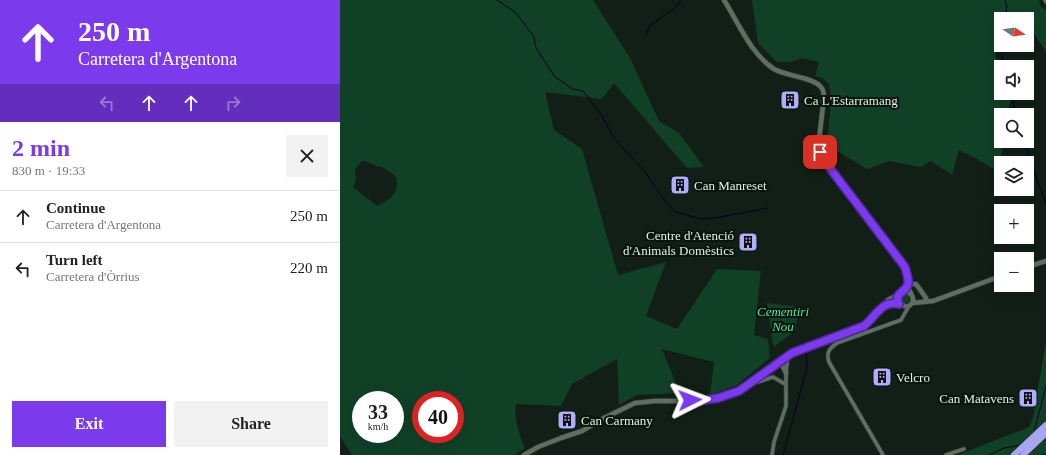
<!DOCTYPE html>
<html lang="en">
<head>
<meta charset="utf-8">
<style>
  :root { --surface:#fff; --page:#f2f2f2; --text:#222; --muted:#767676; --line:#e0e0e0; --accent:#7c3aed }
  body { margin:0; font-family:"Times New Roman",serif; background:var(--page); color:var(--text); height:100vh; display:flex; flex-direction:column; font-size:15px; white-space:nowrap }
  * { box-sizing:border-box; margin:0 }
  p { font-size:13px; color:var(--muted) }
  .icon { flex:none; width:22px; height:22px; fill:none; stroke:currentColor; stroke-width:2; stroke-linecap:round; stroke-linejoin:round }
  .map { position:relative; flex:1; overflow:hidden }
  .side { display:flex; flex-direction:column; background:var(--surface); width:340px }
  .side>* { flex:none }
  .hud { background:#7c3aed; color:#fff; overflow:hidden }
  .needle { width:26px; rotate:103deg }
  .fabs { position:absolute; left:654px; top:12px; display:grid; gap:8px }
  .fabs a { display:grid; place-items:center; width:40px; height:40px; border-radius:0px; background:var(--surface); box-shadow:0 4px 16px #0002; font-size:20px }
  .speed { position:absolute; left:12px; top:391px; display:flex; gap:8px; font-size:20px; font-weight:700; text-align:center }
  .speed>* { display:grid; place-content:center; width:52px; height:52px; border-radius:50%; background:var(--surface); box-shadow:0 4px 16px #0002; line-height:1 }
  .speed small { font-size:10px; font-weight:400 }
  .speed .limit { border:6px solid #d22; background:#fff; color:#111 }
  .pin { position:absolute; display:grid; place-items:center; width:34px; height:34px; color:#fff; margin:-17px; border-radius:8px; box-shadow:0 2px 6px #0006 }
  .me { position:absolute; width:44px; margin:-22px; rotate:87deg; stroke-linejoin:round; filter:drop-shadow(0 0 3px #0008) }
  .turn { display:flex; align-items:center; gap:14px; height:84px; padding:0 12px; font-size:18px }
  .turn .icon { width:52px; height:52px; stroke-width:2.5 }
  .turn b { display:block; font-size:28px; line-height:34px }
  .lanes { display:flex; align-items:center; height:38px; padding:0 12px; background:#0003; justify-content:center; gap:20px; direction:ltr }
  .lanes .off { opacity:.35 }
  .round { display:grid; place-items:center; flex:none; width:42px; height:42px; border-radius:0px; background:var(--page) }
  .headline { display:flex; align-items:center; justify-content:space-between; height:68px; padding:0 12px }
  h1 { font-size:24px; font-weight:600; line-height:30px; color:var(--accent) }
  .cta { display:flex; gap:8px; margin-top:auto; padding:8px 12px }
  .cta a { flex:1; height:46px; border-radius:0px; background:var(--accent); color:#fff; font-size:16px; font-weight:600; line-height:46px; text-align:center }
  .cta a+a { background:var(--page); color:var(--text) }
  ul { padding:0; list-style:none }
  li { display:flex; align-items:center; gap:12px; height:52px; padding:0 12px; border-top:1px solid var(--line) }
  li div { flex:1 }
  li b { display:block; font-size:15px }
  li em { font-style:normal }
  main { display:flex; flex:1; min-height:0 }
  .map>svg:first-child { display:block }
  .green { fill:#104127; fill-rule:evenodd }
  .lines { fill:none; stroke-linecap:round; stroke-linejoin:round }
  .stream { stroke:#060022; stroke-width:1 }
  .minor-casing { stroke:#2f3631; stroke-width:5 }
  .tertiary-casing { stroke:#2f3631; stroke-width:6 }
  .motorway-casing { stroke:#2f3631; stroke-width:8 }
  .minor { stroke:#5d6e63; stroke-width:3.5 }
  .tertiary { stroke:#5d6e63; stroke-width:4.5 }
  .motorway { stroke:#a7a7ef; stroke-width:6 }
  .route-casing { stroke:#51269a; stroke-width:10 }
  .route { stroke:#7c3aed; stroke-width:7 }
  .labels { text-anchor:middle; dominant-baseline:central; stroke-width:4; stroke-linejoin:round; paint-order:stroke }
  .poi-label { font-size:13px; fill:#e7f0ea; stroke:#08150d; text-anchor:start }
  .park-label { font-size:13px; font-style:italic; fill:#5de49a; stroke:#08150d }
</style>
</head>
<body>
<main>
<section class="side">
<div class="hud">
<div class="turn"><svg class="icon" aria-label="ahead" viewBox="0 0 24 24"><path d="M12 20V5M6 11l6-6 6 6"/></svg><div><b>250 m</b>Carretera d'Argentona</div></div>
<div class="lanes"><svg class="icon off" aria-label="left" viewBox="0 0 24 24"><path d="M17 20v-9H6M10 6l-5 5 5 5"/></svg><svg class="icon" aria-label="ahead" viewBox="0 0 24 24"><path d="M12 20V5M6 11l6-6 6 6"/></svg><svg class="icon" aria-label="ahead" viewBox="0 0 24 24"><path d="M12 20V5M6 11l6-6 6 6"/></svg><svg class="icon off" aria-label="right" viewBox="0 0 24 24"><path d="M7 20v-9h11M14 6l5 5-5 5"/></svg></div>
</div>
<div class="headline"><div><h1>2 min</h1><p>830 m · 19:33</p></div><a class="round"><svg class="icon" aria-label="close" viewBox="0 0 24 24"><path d="M6 6l12 12M18 6L6 18"/></svg></a></div>
<ul>
<li><svg class="icon" aria-label="ahead" viewBox="0 0 24 24"><path d="M12 20V5M6 11l6-6 6 6"/></svg><div><b>Continue</b><p>Carretera d'Argentona</p></div><em>250 m</em></li>
<li><svg class="icon" aria-label="left" viewBox="0 0 24 24"><path d="M17 20v-9H6M10 6l-5 5 5 5"/></svg><div><b>Turn left</b><p>Carretera d'Òrrius</p></div><em>220 m</em></li>
</ul>
<div class="cta"><a>Exit</a><a>Share</a></div>
</section>
<div class="map">
<svg width="706" height="455" viewBox="0 0 706 455">
  <rect width="100%" height="100%" fill="#111f16"/>
  <path class="green" d="M 0,0 L 253,0 L 290,58 L 319,121 L 339,133 L 364,167 L 347,168 L 274,83 L 262,99 L 205,92 L 214,130 L 242,149 L 278,275 L 326,262 L 306,316 L 337,329 L 377,269 L 421,271 L 414,335 L 428,339 L 430,358 L 397,385 L 370,395 L 374,362 L 322,349 L 340,393 L 297,395 L 279,405 L 277,359 L 232,384 L 221,406 L 176,404 C 174,420 179,434 185,448 L 175,455 L 12,455 L 0,436 ZM 22,161 L 25,161 L 36,166 L 42,167 L 53,174 L 57,179 C 58,195 50,199 37,206 L 13,187 L 16,180 L 15,169 ZM 21,400 L 55,400 L 55,434 L 21,434 ZM 81,400 L 115,400 L 115,434 L 81,434 Z
    M 412,0 L 699,0 L 701,7 L 706,10 L 706,52 L 687,23 L 687,19 L 661,19 L 661,39 L 655,56 L 661,67 L 661,93 L 673,93 L 666,115 L 661,115 L 661,141 L 666,141 L 662,147 L 661,161 L 652,168 L 637,159 L 619,150 L 612,175 L 591,161 L 581,167 L 549,161 L 527,169 L 487,145 L 491,100 L 489,84 L 482,78 L 475,76 L 479,62 L 462,58 L 451,62 L 437,62 L 418,43 Z
    M560 298a5 5 0 1 1 10 0a5 5 0 1 1-10 0Z
    M 427,303 L 459,307 L 455,331 L 435,346 L 433,345 Z
    M 706,342 L 706,453 L 699,455 L 618,455 L 689,427 L 693,417 Z"/>
  <g class="lines">
    <path class="stream" d="M 157,0 L 176,13 L 194,37 L 196,48 L 215,77 L 233,89 L 243,91 L 260,113 L 274,138 L 305,172 L 325,201 L 335,212 L 361,219 L 375,218 L 428,208
      M 664,19 L 667,7 L 665,0
      M 306,34 L 310,25 L 335,8 L 341,0
      M 663,45 L 662,56 L 665,67
      M 671,93 L 676,115
      M 684,141 L 706,205
      M 694,432 L 706,386
      M 443,455 L 467,368 L 466,351
      M 649,455 L 664,448 L 681,445"/>
    <g class="minor-casing">
      <path id="minor" d="M 705,0 L 706,2
        M 413,382 L 418,382 L 433,377 L 445,384
        M 432,455 L 434,442 L 446,406 L 446,373 L 448,355
        M 543,455 L 489,362 C 486,352 489,349 497,343 L 561,320 L 569,306
        M 606,455 L 624,449"/>
    </g>
    <g class="tertiary-casing">
      <path id="tertiary" d="M 384,0 C 399,24 411,54 434,69 C 446,76 471,77 480,86 C 483,89 484,93 484,97 L 479,140 L 479,147 L 482,157 L 565,267 C 567,274 567,282 569,289 C 570,293 574,296 573,301 C 570,310 559,306 558,299 L 560,293 L 566,291 L 571,294
        M 687,267 L 706,261
        M 568,287 L 571,284 L 576,284 L 586,298 L 585,302
        M 572,303 L 593,301 L 661,276
        M 545,305 L 550,303 L 559,304
        M 442,359 L 442,365 L 446,373
        M 184,455 L 198,447 L 221,438 L 242,431 L 262,419 L 295,403 L 315,401 L 359,401 L 378,398 L 399,391 L 452,353 L 524,326 L 530,321 L 548,300 L 559,294"/>
    </g>
    <g class="motorway-casing">
      <path id="motorway" d="M 674,455 L 706,425
        M 683,455 L 706,433"/>
    </g>
    <use href="#minor" class="minor"/>
    <use href="#tertiary" class="tertiary"/>
    <use href="#motorway" class="motorway"/>
  </g>
  <g class="lines">
    <g class="route-casing">
      <path id="route" d="M 350,400 L 359,401 L 378,398 L 399,391 L 452,353 L 524,326 C 535,317 543,299 559,304 C 553,292 566,293 568,284 C 569,279 566,272 565,267 L 486,163 L 480,152"/>
    </g>
    <use href="#route" class="route"/>
  </g>
  <defs>
    <g id="building-square" transform="scale(1)"><rect x="-9" y="-9" width="18" height="18" rx="4" fill="#aeaefa" stroke="#08150d"/><path d="M-4-6H4V6H1V3H-1V6H-4ZM-2.5-4.3h1.7v1.8h-1.7ZM.8-4.3h1.7v1.8H.8ZM-2.5-1h1.7V.8h-1.7ZM.8-1h1.7V.8H.8Z" fill="#111"/></g>
  </defs>
  <g fill-rule="evenodd">
    <use href="#building-square" x="450" y="100"/>
    <use href="#building-square" x="340" y="185"/>
    <use href="#building-square" x="408" y="242"/>
    <use href="#building-square" x="542" y="377"/>
    <use href="#building-square" x="688" y="398"/>
    <use href="#building-square" x="227" y="420"/>
  </g>
  <g class="labels">
    <g class="poi-label">
      <text x="464" y="100">Ca L'Estarramang</text>
      <text x="354" y="185">Can Manreset</text>
      <text x="394" y="235" text-anchor="end">Centre d'Atenció<tspan x="394" dy="15">d'Animals Domèstics</tspan></text>
      <text x="556" y="377">Velcro</text>
      <text x="674" y="398" text-anchor="end">Can Matavens</text>
      <text x="241" y="420">Can Carmany</text>
    </g>
    <g class="park-label">
      <text x="443" y="311">Cementiri<tspan x="443" dy="15">Nou</tspan></text>
    </g>
  </g>
</svg>
<div class="fabs">
<a><svg class="needle" viewBox="-14 -14 28 28"><path d="M0-13l5 13h-10z" fill="#e53935"/><path d="M0 13l5-13h-10z" fill="#767676"/></svg></a>
<a><svg class="icon" aria-label="sound" viewBox="0 0 24 24"><path d="M4 9h4l5-4v14l-5-4H4zM17 9q2 3 0 6"/></svg></a>
<a><svg class="icon" aria-label="search" viewBox="0 0 24 24"><circle cx="10" cy="10" r="6"/><path d="M15 15l6 6"/></svg></a>
<a><svg class="icon" aria-label="layers" viewBox="0 0 24 24"><path d="M12 4l9 5-9 5-9-5zM3 14l9 5 9-5"/></svg></a>
<a>+</a>
<a>−</a>
</div>
<div class="speed"><div>33<small>km/h</small></div><div class="limit">40</div></div>
<div class="pin" style="left:480px;top:152px;background:#d93025"><svg class="icon" aria-label="arrive" viewBox="0 0 24 24"><path d="M6 21V4h12l-3 4 3 4H6"/></svg></div>
<svg class="me" style="left:350px;top:400px" viewBox="-20 -20 40 40"><path d="M0-17L14 15 0 8-14 15z" fill="#7c3aed" stroke="#fff" stroke-width="4"/></svg>
</div>
</main>
</body>
</html>
